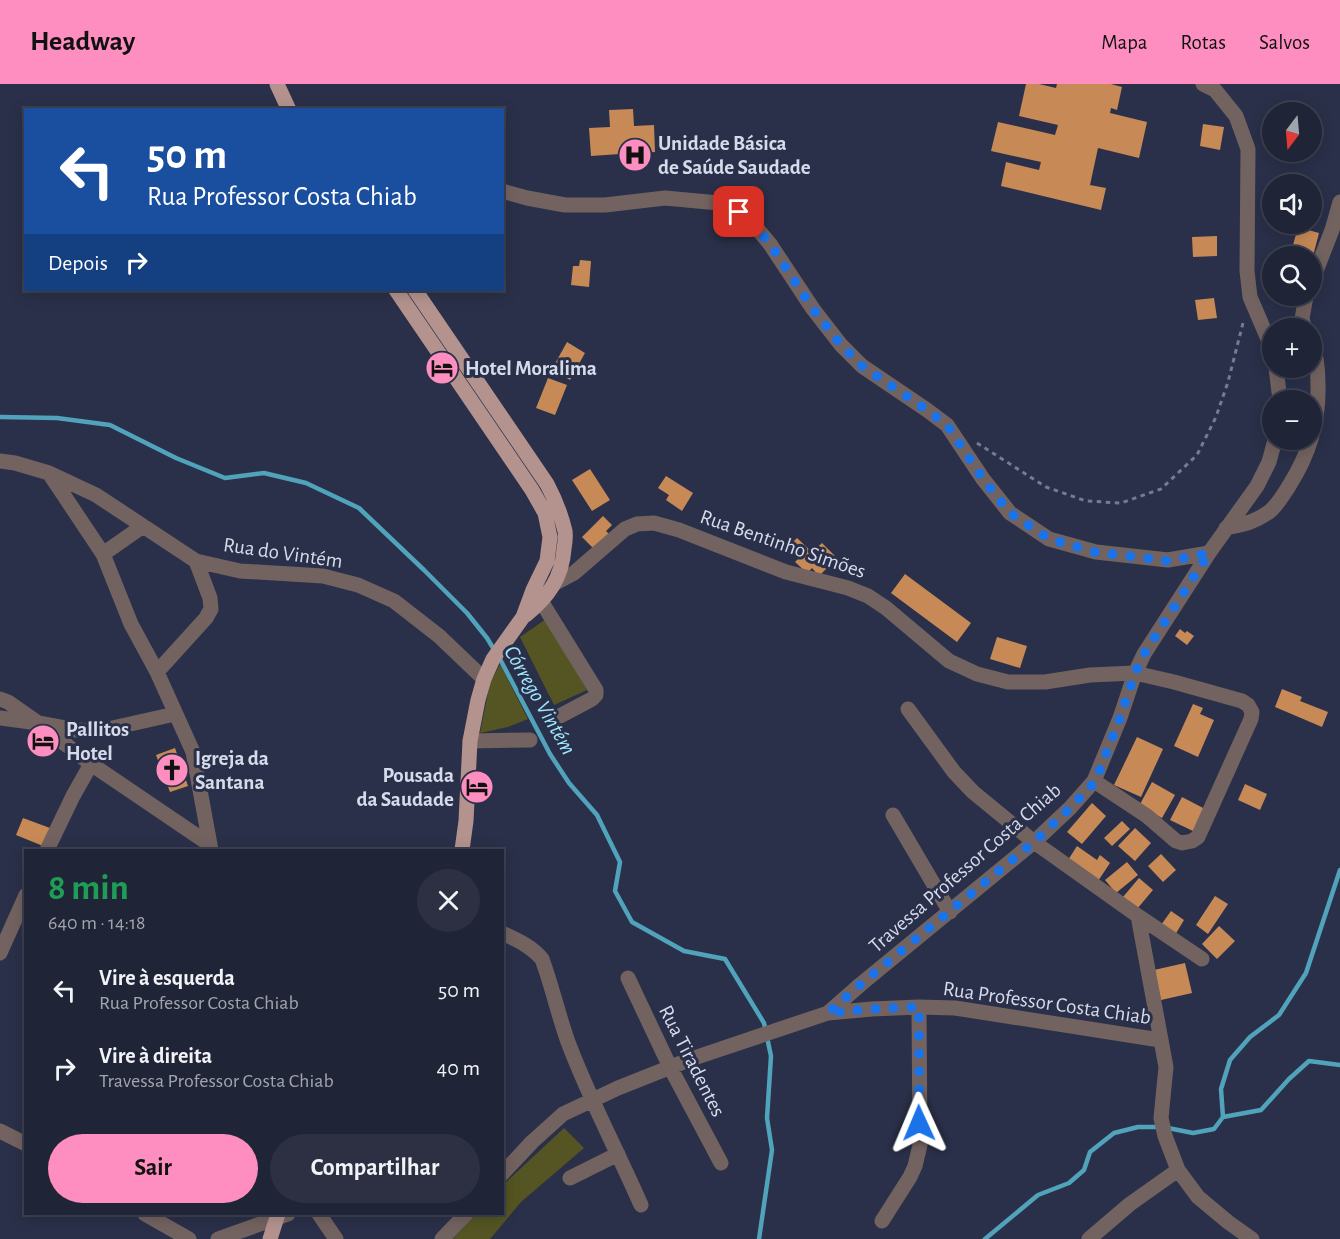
<!DOCTYPE html>
<html lang="pt">
<head>
<meta charset="utf-8">
<style>
  :root { --surface:#202437; --page:#2d3042; --text:#f1f3f6; --muted:#a2a4ad; --line:#3d4152; --accent:#fd8ebf }
  body { margin:0; font-family:"Alegreya Sans",sans-serif; background:var(--page); color:var(--text); height:100vh; display:flex; flex-direction:column; font-size:22px; white-space:nowrap }
  * { box-sizing:border-box; margin:0 }
  p { font-size:20px; color:var(--muted) }
  .icon { flex:none; width:33px; height:33px; fill:none; stroke:currentColor; stroke-width:2; stroke-linecap:round; stroke-linejoin:round }
  .map { position:relative; flex:1; overflow:hidden }
  .sheet { position:absolute; left:24px; top:765px; width:480px; height:366px; display:flex; flex-direction:column; background:var(--surface); border-radius:0px; box-shadow:0 3px 15px #0003,0 0 0 2px var(--line) }
  .sheet>* { flex:none }
  .banner { position:absolute; left:24px; top:24px; width:480px; height:183px; border-radius:0px; box-shadow:0 3px 15px #0003,0 0 0 2px var(--line); background:#1a4fa0; color:#fff; overflow:hidden }
  .needle { width:39px; rotate:196deg }
  .tools { position:absolute; left:1262px; top:18px; display:grid; gap:12px }
  .tools a { display:grid; place-items:center; width:60px; height:60px; border-radius:50%; background:var(--surface); box-shadow:0 3px 15px #0003,0 0 0 2px var(--line); font-size:30px }
  .pin { position:absolute; display:grid; place-items:center; width:51px; height:51px; color:#fff; margin:-26px; border-radius:12px; box-shadow:0 3px 9px #0006 }
  .me { position:absolute; width:66px; margin:-33px; rotate:359deg; stroke-linejoin:round; filter:drop-shadow(0 0 4px #0008) }
  .turn { display:flex; align-items:center; gap:21px; height:126px; padding:0 24px; font-size:27px }
  .turn .icon { width:78px; height:78px; stroke-width:2.5 }
  .turn b { display:block; font-size:42px; line-height:51px }
  .then { display:flex; align-items:center; height:57px; padding:0 24px; background:#0003; gap:12px; font-size:22px }
  .round { display:grid; place-items:center; flex:none; width:63px; height:63px; border-radius:32px; background:var(--page) }
  .head { display:flex; align-items:center; justify-content:space-between; height:102px; padding:0 24px }
  h1 { font-size:36px; font-weight:700; line-height:45px; color:#1e9e55 }
  .primary-button { display:flex; gap:12px; margin-top:auto; padding:12px 24px }
  .primary-button a { flex:1; height:69px; border-radius:36px; background:var(--accent); color:#111; font-size:24px; font-weight:700; line-height:69px; text-align:center }
  .primary-button a+a { background:var(--page); color:var(--text) }
  ul { padding:0; list-style:none }
  li { display:flex; align-items:center; gap:18px; height:78px; padding:0 24px }
  li div { flex:1 }
  li b { display:block; font-size:22px }
  li em { font-style:normal }
  header { display:flex; align-items:center; gap:36px; box-sizing:border-box; height:84px; padding:0 30px; background:var(--accent); color:#111 }
  header strong { font-size:28px }
  nav { display:flex; gap:33px; margin-inline-start:auto; font-size:21px }
  .map>svg:first-child { display:block }
  .green { fill:#545522 }
  .lines { fill:none; stroke-linecap:round; stroke-linejoin:round }
  .stream { stroke:#50a3ba; stroke-width:4.5 }
  .building { fill:#c78a56 }
  .path { stroke:#767b90; stroke-width:3; stroke-dasharray:4.5 4.5; stroke-linecap:butt }
  .minor { stroke:#736360; stroke-width:15 }
  .major { stroke:#b4938e; stroke-width:15 }
  .route { stroke:#1a73e8; stroke-width:10; stroke-dasharray:0 18 }
  .labels { text-anchor:middle; dominant-baseline:central; stroke-width:6; stroke-linejoin:round; paint-order:stroke }
  .poi-label { font-size:21px; font-weight:bold; fill:#d6dbeb; stroke:#2a3049; text-anchor:start }
  .street-label { font-size:21px; fill:#d6dbeb; stroke:#2a3049 }
  .water-label { font-size:22px; font-style:italic; fill:#9ee8fe; stroke:#2a3049 }
</style>
</head>
<body>
<header>
<strong>Headway</strong>
<nav><a>Mapa</a><a>Rotas</a><a>Salvos</a></nav>
</header>
<div class="map">
<svg width="1340" height="1155" viewBox="0 0 1340 1155">
  <rect width="100%" height="100%" fill="#2a3049"/>
  <path class="green" d="M 546,535 L 587,606 L 554,621 L 520,553 Z
    M 500,580 L 528,635 L 508,643 L 480,649 L 490,599 Z
    M 564,1044 L 584,1064 L 521,1118 L 490,1155 L 453,1155 L 476,1130 L 502,1130 L 503,1101 Z"/>
  <g class="lines">
    <path class="stream" d="M 0,333 L 57,334 L 110,341 L 176,374 L 225,394 L 264,389 L 306,399 L 359,424 L 424,486 L 467,529 L 487,554 L 501,577 L 550,670 L 569,699 L 597,731 L 620,778 L 615,807 L 632,838 L 684,867 L 725,875 L 764,939 L 771,972 L 767,1034 L 772,1066 L 759,1155
      M 1223,1033 L 1261,1026 L 1289,995 L 1309,977 L 1340,981
      M 985,1155 L 1038,1111 L 1069,1099 L 1084,1086 L 1090,1068 L 1114,1049 L 1138,1043 L 1163,1043 L 1193,1049 L 1214,1045 L 1223,1033 L 1221,1005 L 1230,976 L 1250,953 L 1279,931 L 1306,889 L 1340,786"/>
  </g>
  <path class="building" d="M 1026,0 L 1039,0 L 1056,4 L 1057,0 L 1111,0 L 1122,3 L 1117,26 L 1111,24 L 1110,29 L 1147,38 L 1139,74 L 1098,64 L 1090,101 L 1106,104 L 1101,126 L 1001,102 L 1006,78 L 1039,86 L 1041,78 L 991,67 L 998,38 L 1055,51 L 1058,41 L 1019,32 Z
    M 633,25 L 634,42 L 654,41 L 655,68 L 635,69 L 635,73 L 621,74 L 620,70 L 591,72 L 589,44 L 610,43 L 609,26 Z
    M 1203,40 L 1224,43 L 1220,66 L 1200,62 Z
    M 1298,143 L 1319,149 L 1313,172 L 1306,172 L 1308,165 L 1293,161 Z
    M 1217,152 L 1217,172 L 1193,173 L 1192,153 Z
    M 580,176 L 591,177 L 589,203 L 571,201 L 573,182 L 579,182 Z
    M 1214,214 L 1217,234 L 1198,236 L 1195,216 Z
    M 567,258 L 585,269 L 570,296 L 552,285 Z
    M 548,294 L 567,301 L 555,331 L 536,324 Z
    M 590,385 L 610,416 L 592,427 L 572,396 Z
    M 666,392 L 693,409 L 682,427 L 666,416 L 669,411 L 658,404 Z
    M 603,432 L 612,441 L 606,447 L 610,451 L 595,466 L 582,453 Z
    M 797,454 L 812,468 L 822,459 L 837,474 L 819,492 L 812,484 L 807,489 L 795,478 L 799,474 L 788,463 Z
    M 905,490 L 971,539 L 957,558 L 891,509 Z
    M 1180,545 L 1185,549 L 1187,547 L 1194,552 L 1187,561 L 1175,552 Z
    M 997,553 L 1027,562 L 1020,584 L 990,575 Z
    M 1282,605 L 1302,613 L 1300,617 L 1328,628 L 1322,643 L 1275,623 Z
    M 1193,620 L 1203,624 L 1200,630 L 1214,636 L 1198,673 L 1174,662 Z
    M 1137,653 L 1163,665 L 1141,713 L 1114,701 Z
    M 175,664 L 188,702 L 170,708 L 156,671 Z
    M 1152,698 L 1175,711 L 1162,734 L 1139,722 Z
    M 1245,700 L 1267,710 L 1260,726 L 1238,716 Z
    M 1182,713 L 1207,726 L 1195,748 L 1170,736 Z
    M 1092,719 L 1106,732 L 1082,760 L 1067,748 Z
    M 23,734 L 50,744 L 43,762 L 16,751 Z
    M 1122,737 L 1130,745 L 1112,762 L 1104,754 Z
    M 1135,744 L 1151,759 L 1135,777 L 1118,762 Z
    M 1077,762 L 1097,776 L 1100,771 L 1110,779 L 1098,797 L 1068,776 Z
    M 1161,770 L 1176,786 L 1163,798 L 1148,782 Z
    M 1127,778 L 1138,791 L 1116,809 L 1105,796 Z
    M 1139,794 L 1153,806 L 1137,825 L 1123,813 Z
    M 1215,812 L 1228,820 L 1208,850 L 1196,841 Z
    M 1171,827 L 1184,836 L 1175,851 L 1161,841 Z
    M 1219,842 L 1235,857 L 1217,875 L 1202,860 Z
    M 1185,879 L 1192,909 L 1161,916 L 1154,886 Z"/>
  <g class="lines">
    <path class="path" d="M 977,359 L 1046,403 L 1086,417 L 1121,419 L 1161,405 L 1197,371 L 1216,333 L 1228,298 L 1244,235"/>
    <path class="minor" d="M 1203,0 L 1215,6 L 1236,32 L 1248,65 L 1247,187 L 1250,213 L 1268,255 L 1272,269
      M 502,107 L 527,114 L 565,121 L 605,121 L 665,114 L 719,119 L 739,128 L 755,142 L 770,160 L 813,225 L 841,261 L 862,282 L 927,326 L 947,341 L 983,395 L 1010,429 L 1049,455 L 1096,468 L 1168,476 L 1209,469
      M 1311,200 L 1332,146 L 1340,118
      M 1305,244 L 1302,235 L 1306,212
      M 1276,284 L 1280,316
      M 0,377 L 15,379 L 49,389 L 96,411 L 196,477 L 240,487 L 323,492 L 358,501 L 394,517 L 439,552 L 484,595
      M 49,389 L 103,470 L 131,540 L 157,588 L 193,668 L 211,766
      M 1226,444 C 1244,440 1253,439 1269,428 C 1277,422 1283,411 1289,402 C 1309,370 1319,339 1318,301 C 1318,285 1317,271 1311,256
      M 103,470 L 143,442
      M 555,499 L 574,489 L 625,445 L 637,440 L 654,439 L 679,446 L 786,488 L 848,504 L 868,512 L 886,524 L 949,577 L 977,590 L 1008,598 L 1045,598 L 1090,591 L 1135,589 L 1174,598 L 1242,617 L 1248,621 L 1252,628 L 1251,635 L 1198,753 L 1192,757 L 1182,759 L 1176,757 L 1147,732 L 1094,697
      M 535,509 L 541,517 L 596,606 L 596,611 L 592,615 L 558,633 L 552,633 L 549,631
      M 157,588 L 206,534 L 211,525 L 210,514 L 196,477
      M 0,615 L 8,618 L 38,639 L 91,680 L 209,760
      M 908,625 L 954,688 L 973,708 L 1034,758 L 1138,832 L 1166,983 L 1161,1034 L 1165,1052 L 1178,1086 L 1198,1113 L 1228,1138 L 1252,1155
      M 0,634 L 38,639 L 76,646 L 99,647 L 175,630
      M 470,657 L 530,656
      M 893,731 L 950,828
      M 47,766 L 73,712 L 91,680
      M 1138,832 L 1202,875
      M 502,849 C 517,856 531,862 542,875 C 552,902 558,930 568,958 C 589,1014 617,1066 641,1121
      M 0,869 L 26,811
      M 628,894 L 670,983 L 721,1079
      M 828,929 L 861,900 L 1034,758 L 1070,724 L 1094,697 L 1120,634 L 1135,589 L 1144,570 L 1209,469 L 1257,402 L 1269,378 L 1275,356
      M 0,1047 L 26,1060
      M 502,1090 L 532,1058 L 563,1030 L 618,1004 L 691,975 L 828,929 L 872,925 L 919,923 L 955,924 L 1160,956
      M 570,1094 L 618,1070
      M 145,1130 L 189,1155
      M 319,1130 L 336,1155
      M 882,1137 L 910,1093 L 915,1082 L 920,1061 L 919,923
      M 218,1155 L 288,1130
      M 442,1155 L 466,1130
      M 1089,1155 L 1130,1120 L 1178,1086"/>
    <path class="major" d="M 277,0 L 289,26
      M 396,206 L 532,406 L 545,429 L 550,453 L 547,477 L 533,506 L 523,533 L 493,575 L 484,595 L 478,616 L 470,657 L 466,737 L 462,766
      M 415,206 L 547,400 C 555,415 561,430 565,447 C 566,453 565,459 564,465 C 562,494 548,513 526,531
      M 270,1155 L 278,1130"/>
  </g>
  <g class="lines">
    <path class="route" d="M 739,128 L 755,142 L 770,160 L 813,225 L 841,261 L 862,282 L 927,326 L 947,341 L 983,395 L 1010,429 L 1049,455 L 1095,468 L 1168,477 L 1209,469 L 1144,570 L 1135,589 L 1120,634 L 1095,698 L 1070,724 L 1034,758 L 861,900 L 828,929 L 872,925 L 919,923 L 919,1039"/>
  </g>
  <defs>
    <g id="hospital-disc" transform="scale(1.725)"><circle r="9.5" fill="#fd8ebf" stroke="#2a3049"/><path d="M-5-5h3v3.5h4V-5h3V5h-3V1.5h-4V5h-3Z" fill="#111"/></g>
    <g id="hotel-disc" transform="scale(1.725)"><circle r="9.5" fill="#fd8ebf" stroke="#2a3049"/><path d="M-6-4.5h1.5V1H6V5H4.5V3h-9V5H-6ZM-4 0a1.8 1.8 0 1 1 3.6 0ZM.5 0V-2.5h3Q6-2.5 6 0Z" fill="#111"/></g>
    <g id="church-disc" transform="scale(1.725)"><circle r="9.5" fill="#fd8ebf" stroke="#2a3049"/><path d="M-1.2-6h2.4v3.5h3.3v2.4h-3.3V6h-2.4V-.1h-3.3v-2.4h3.3Z" fill="#111"/></g>
  </defs>
  <g fill-rule="evenodd">
    <use href="#hospital-disc" x="635" y="71"/>
    <use href="#hotel-disc" x="442" y="284"/>
    <use href="#hotel-disc" x="43" y="657"/>
    <use href="#church-disc" x="172" y="686"/>
    <use href="#hotel-disc" x="477" y="703"/>
  </g>
  <g class="labels">
    <g class="poi-label">
      <text x="658" y="59">Unidade Básica<tspan x="658" dy="24">de Saúde Saudade</tspan></text>
      <text x="465" y="284">Hotel Moralima</text>
      <text x="66" y="645">Pallitos<tspan x="66" dy="24">Hotel</tspan></text>
      <text x="195" y="674">Igreja da<tspan x="195" dy="24">Santana</tspan></text>
      <text x="454" y="691" text-anchor="end">Pousada<tspan x="454" dy="24">da Saudade</tspan></text>
    </g>
    <g class="street-label">
      <text transform="translate(783 460) rotate(19)">Rua Bentinho Simões</text>
      <text transform="translate(283 469) rotate(8)">Rua do Vintém</text>
      <text transform="translate(965 784) rotate(-41)">Travessa Professor Costa Chiab</text>
      <text transform="translate(1047 919) rotate(8)">Rua Professor Costa Chiab</text>
      <text transform="translate(692 977) rotate(63)">Rua Tiradentes</text>
    </g>
    <g class="water-label">
      <text transform="translate(540 616) rotate(60)">Córrego Vintém</text>
    </g>
  </g>
</svg>
<div class="tools">
<a><svg class="needle" viewBox="-14 -14 28 28"><path d="M0-13l5 13h-10z" fill="#e53935"/><path d="M0 13l5-13h-10z" fill="#a2a4ad"/></svg></a>
<a><svg class="icon" aria-label="sound" viewBox="0 0 24 24"><path d="M4 9h4l5-4v14l-5-4H4zM17 9q2 3 0 6"/></svg></a>
<a><svg class="icon" aria-label="search" viewBox="0 0 24 24"><circle cx="10" cy="10" r="6"/><path d="M15 15l6 6"/></svg></a>
<a>+</a>
<a>−</a>
</div>
<div class="pin" style="left:739px;top:128px;background:#d93025"><svg class="icon" aria-label="arrive" viewBox="0 0 24 24"><path d="M6 21V4h12l-3 4 3 4H6"/></svg></div>
<svg class="me" style="left:919px;top:1039px" viewBox="-20 -20 40 40"><path d="M0-17L14 15 0 8-14 15z" fill="#1a73e8" stroke="#fff" stroke-width="4"/></svg>
<div class="banner">
<div class="turn"><svg class="icon" aria-label="left" viewBox="0 0 24 24"><path d="M17 20v-9H6M10 6l-5 5 5 5"/></svg><div><b>50 m</b>Rua Professor Costa Chiab</div></div>
<div class="then">Depois<svg class="icon" aria-label="right" viewBox="0 0 24 24"><path d="M7 20v-9h11M14 6l5 5-5 5"/></svg></div>
</div>
<section class="sheet">
<div class="head"><div><h1>8 min</h1><p>640 m · 14:18</p></div><a class="round"><svg class="icon" aria-label="close" viewBox="0 0 24 24"><path d="M6 6l12 12M18 6L6 18"/></svg></a></div>
<ul>
<li><svg class="icon" aria-label="left" viewBox="0 0 24 24"><path d="M17 20v-9H6M10 6l-5 5 5 5"/></svg><div><b>Vire à esquerda</b><p>Rua Professor Costa Chiab</p></div><em>50 m</em></li>
<li><svg class="icon" aria-label="right" viewBox="0 0 24 24"><path d="M7 20v-9h11M14 6l5 5-5 5"/></svg><div><b>Vire à direita</b><p>Travessa Professor Costa Chiab</p></div><em>40 m</em></li>
</ul>
<div class="primary-button"><a>Sair</a><a>Compartilhar</a></div>
</section>
</div>
</body>
</html>
